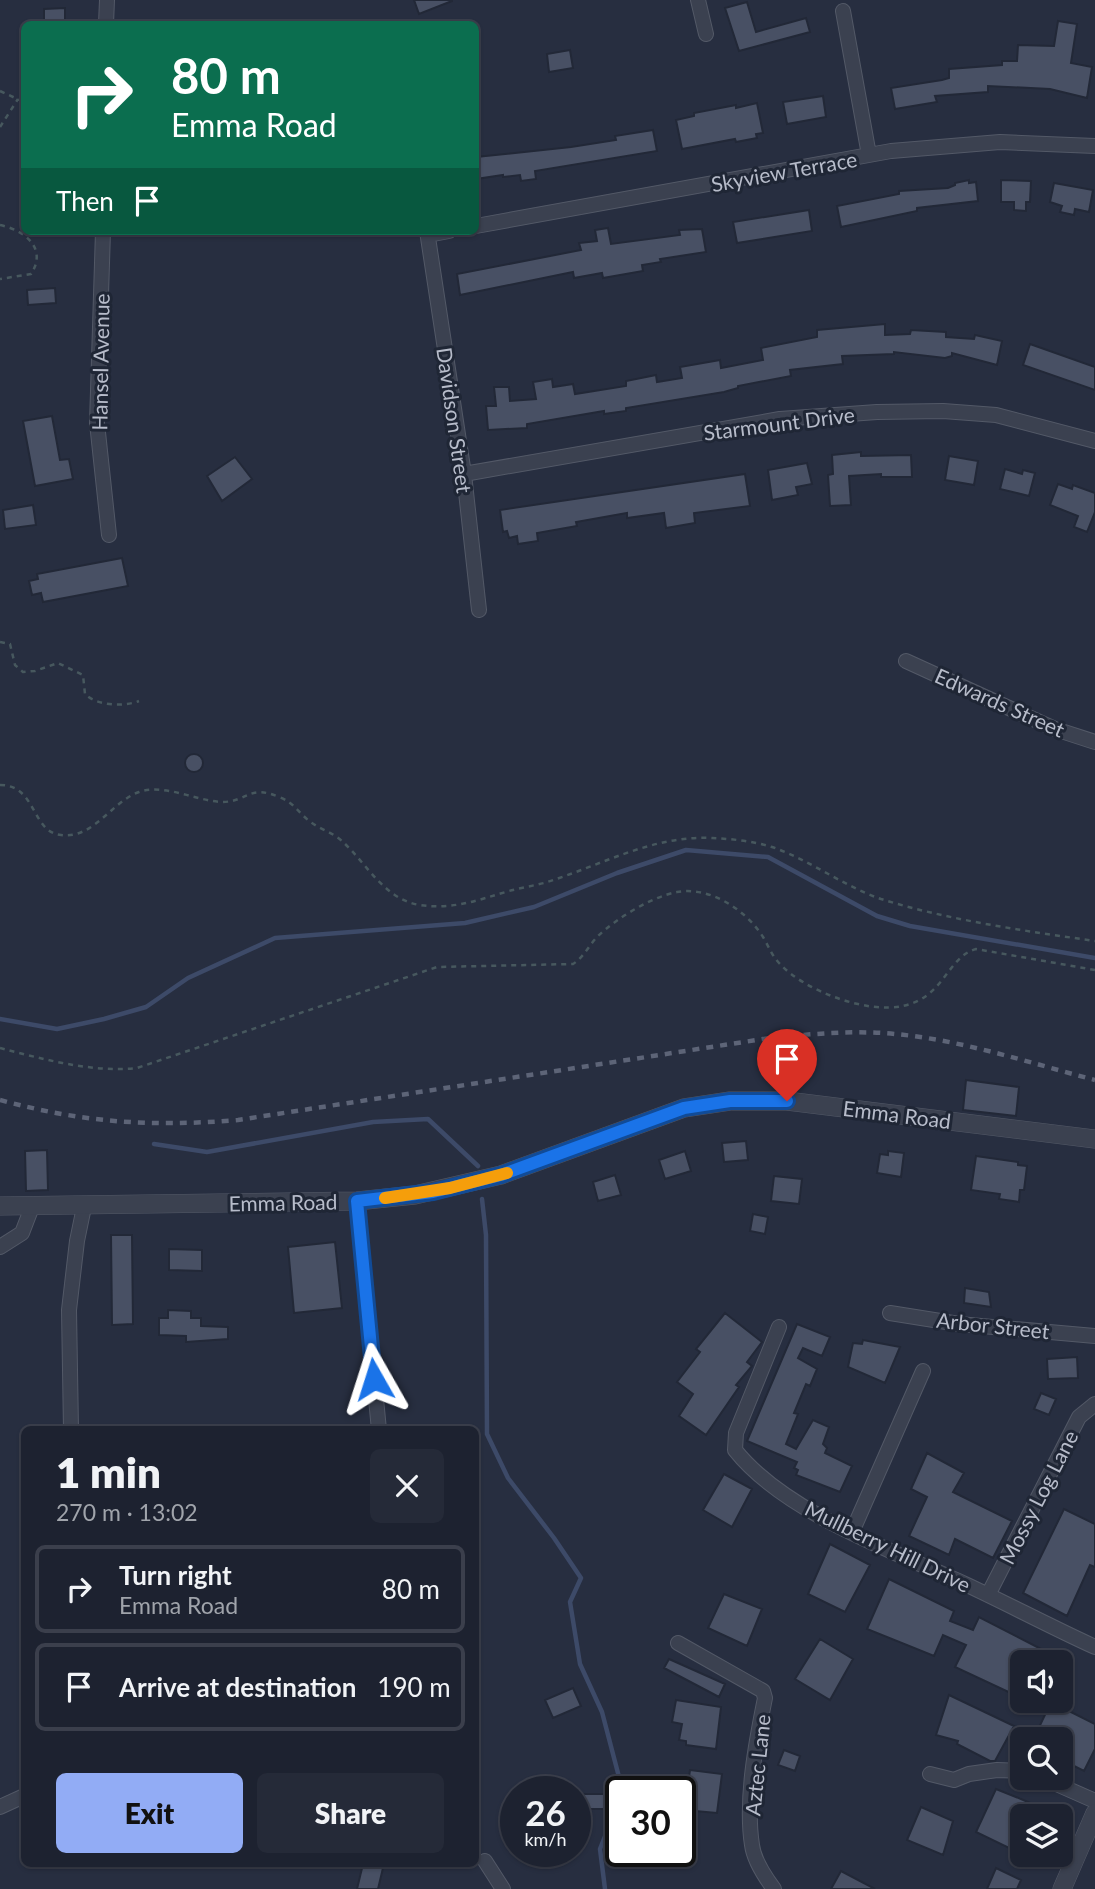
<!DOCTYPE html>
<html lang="en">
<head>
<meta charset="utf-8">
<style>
  :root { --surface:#1d2230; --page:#252a38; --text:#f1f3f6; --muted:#a0a4ab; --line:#3b3f4c; --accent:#92acf5 }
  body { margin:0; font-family:Lato,sans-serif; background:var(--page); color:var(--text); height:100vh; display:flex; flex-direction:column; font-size:26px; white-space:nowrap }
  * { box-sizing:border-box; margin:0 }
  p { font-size:23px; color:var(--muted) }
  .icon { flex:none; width:38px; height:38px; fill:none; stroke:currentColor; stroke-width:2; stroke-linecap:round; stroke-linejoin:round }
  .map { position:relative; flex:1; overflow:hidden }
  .details { position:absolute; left:21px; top:1426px; width:458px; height:441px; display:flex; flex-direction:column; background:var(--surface); border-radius:10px; box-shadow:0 2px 5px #0004,0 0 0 2px var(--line) }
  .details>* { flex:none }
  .guide { position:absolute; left:21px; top:21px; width:458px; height:214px; border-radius:10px; box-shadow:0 2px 5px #0004,0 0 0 2px var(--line); background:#0b6e4f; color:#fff; overflow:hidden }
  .tools { position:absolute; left:1010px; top:1650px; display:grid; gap:14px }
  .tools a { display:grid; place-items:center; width:63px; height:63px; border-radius:10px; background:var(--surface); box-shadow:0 2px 5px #0004,0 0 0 2px var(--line); font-size:35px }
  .speed { position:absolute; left:500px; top:1776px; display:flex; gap:14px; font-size:35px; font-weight:700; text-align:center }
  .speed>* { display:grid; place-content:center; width:91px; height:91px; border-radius:50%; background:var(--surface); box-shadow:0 2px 5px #0004,0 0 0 2px var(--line); line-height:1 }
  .speed small { font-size:18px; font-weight:400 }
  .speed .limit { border:4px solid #111; border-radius:10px; background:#fff; color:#111 }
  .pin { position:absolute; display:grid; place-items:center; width:60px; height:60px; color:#fff; margin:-72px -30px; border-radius:50% 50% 50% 0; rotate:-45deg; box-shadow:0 0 7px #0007 }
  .pin .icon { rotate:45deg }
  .me { position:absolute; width:77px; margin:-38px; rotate:354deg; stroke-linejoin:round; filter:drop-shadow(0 0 5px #0008) }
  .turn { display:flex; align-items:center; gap:24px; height:147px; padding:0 35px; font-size:32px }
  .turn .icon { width:91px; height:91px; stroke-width:2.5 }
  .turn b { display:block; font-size:49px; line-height:60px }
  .then { display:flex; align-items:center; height:66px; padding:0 35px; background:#0003; gap:14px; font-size:26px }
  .round { display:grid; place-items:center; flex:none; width:74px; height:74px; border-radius:10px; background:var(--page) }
  .headline { display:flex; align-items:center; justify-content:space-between; height:119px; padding:0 35px }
  h1 { font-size:42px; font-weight:800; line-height:52px }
  .button { display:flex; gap:14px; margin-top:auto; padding:14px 35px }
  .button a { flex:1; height:80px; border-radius:10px; background:var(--accent); color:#111; font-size:28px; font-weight:800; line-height:80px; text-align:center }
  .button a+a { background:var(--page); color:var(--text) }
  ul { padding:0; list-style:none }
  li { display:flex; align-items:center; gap:21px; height:88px; margin:0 14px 10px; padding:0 21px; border:4px solid var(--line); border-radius:10px }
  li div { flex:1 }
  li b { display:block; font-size:26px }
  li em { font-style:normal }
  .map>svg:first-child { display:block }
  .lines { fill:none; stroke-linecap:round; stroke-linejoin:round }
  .stream { stroke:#3d4a68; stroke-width:4.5 }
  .building { fill:#485064; stroke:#222837; stroke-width:2 }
  .minor-casing { stroke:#535967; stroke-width:16 }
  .tertiary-casing { stroke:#535967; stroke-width:19 }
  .path { stroke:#47585e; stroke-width:2.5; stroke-dasharray:5 5; stroke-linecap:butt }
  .minor { stroke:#3b4150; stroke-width:14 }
  .tertiary { stroke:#3b4150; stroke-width:18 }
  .rail { stroke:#5d6477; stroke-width:4.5; stroke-dasharray:7 7; stroke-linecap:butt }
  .route-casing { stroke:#114b97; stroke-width:18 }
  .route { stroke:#1a73e8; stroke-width:12 }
  .slow { stroke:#f59e0b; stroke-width:12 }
  .labels { text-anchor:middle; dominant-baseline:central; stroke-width:6; stroke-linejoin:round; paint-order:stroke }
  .street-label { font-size:21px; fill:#b7bcca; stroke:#1f2635 }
</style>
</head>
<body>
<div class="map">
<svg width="1095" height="1889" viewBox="0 0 1095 1889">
  <rect width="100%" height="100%" fill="#272e40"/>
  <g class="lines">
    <path class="stream" d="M 0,1019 L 57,1029 L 104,1019 L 146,1007 L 188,978 L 275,938 L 465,923 L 534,907 L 617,873 L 686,850 L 768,857 L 877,916 L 910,926 L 1095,958
      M 154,1144 L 207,1152 L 373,1122 L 428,1119 L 478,1166
      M 482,1199 L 486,1235 L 487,1434 L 508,1478 L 554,1538 L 581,1578 L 570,1602 L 580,1664 L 602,1712 L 619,1777 L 615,1811 L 600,1849 L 605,1889"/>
  </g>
  <path class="building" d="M 414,0 L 452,0 L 452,1 L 419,14 Z
    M 747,2 L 756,32 L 806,18 L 810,32 L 739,51 L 725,8 Z
    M 65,8 L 65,24 L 44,24 L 44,9 Z
    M 1058,21 L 1077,24 L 1071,63 L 1092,67 L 1087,98 L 1050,89 L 988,86 L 988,92 L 935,96 L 937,102 L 895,109 L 891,88 L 942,80 L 949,78 L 949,69 L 1002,65 L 1002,61 L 1017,61 L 1018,45 L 1054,46 Z
    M 570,50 L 573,68 L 549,72 L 547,54 Z
    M 823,96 L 826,117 L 787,124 L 783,102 Z
    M 757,103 L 763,133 L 756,134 L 757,138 L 736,142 L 735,139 L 682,149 L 676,120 L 694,116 L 694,113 L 736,105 L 736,108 Z
    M 653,130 L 657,151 L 535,171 L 536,179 L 521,181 L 520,175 L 503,177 L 503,175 L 476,179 L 476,157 L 571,147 L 616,140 L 615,136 Z
    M 969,180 L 969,183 L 976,182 L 978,201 L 917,208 L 917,211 L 841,227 L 837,206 L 899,194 L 899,191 L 948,188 L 955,185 L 955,183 Z
    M 1001,180 L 1031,181 L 1030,202 L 1026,202 L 1026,211 L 1014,210 L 1014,202 L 1001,202 Z
    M 1054,183 L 1093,190 L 1089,212 L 1075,209 L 1074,215 L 1060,212 L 1062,206 L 1050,202 Z
    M 809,210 L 812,231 L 737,243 L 733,222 Z
    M 608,228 L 611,244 L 680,235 L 679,230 L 702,229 L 706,252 L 660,259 L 661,262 L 642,265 L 643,271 L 603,278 L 602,273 L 574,278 L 573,272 L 460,295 L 457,274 L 581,250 L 579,243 L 597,241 L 595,230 Z
    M 55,288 L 56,303 L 28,305 L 27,290 Z
    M 885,324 L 885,335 L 910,334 L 911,330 L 946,332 L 946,337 L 974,339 L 975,335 L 1002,341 L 997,365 L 952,353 L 952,356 L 945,358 L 894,352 L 894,354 L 842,356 L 843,364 L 790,370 L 791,376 L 738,386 L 738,388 L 724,392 L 626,408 L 626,411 L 604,414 L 604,411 L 527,424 L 527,428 L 488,430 L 486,406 L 496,406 L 494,387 L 509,387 L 510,401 L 536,399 L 533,382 L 552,379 L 553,387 L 573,384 L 575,394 L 626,386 L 626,381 L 656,375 L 657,382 L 682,378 L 680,367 L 720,360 L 721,368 L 763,360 L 761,348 L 817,337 L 817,330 Z
    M 1030,344 L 1095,367 L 1095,390 L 1023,365 Z
    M 52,416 L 60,460 L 69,459 L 73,479 L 35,486 L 23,421 Z
    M 861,452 L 861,456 L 911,455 L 912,477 L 881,477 L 881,474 L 849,476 L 851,505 L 830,506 L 828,475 L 833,474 L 832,455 Z
    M 949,456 L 978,461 L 974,485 L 945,480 Z
    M 235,457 L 252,479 L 222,501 L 207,476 Z
    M 807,463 L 812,484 L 796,487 L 798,495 L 772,500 L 768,470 Z
    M 1005,469 L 1022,474 L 1023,470 L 1035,473 L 1029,496 L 1000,489 Z
    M 745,474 L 750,506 L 694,513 L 695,523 L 666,528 L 664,513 L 627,518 L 627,513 L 576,522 L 577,526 L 537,533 L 538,541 L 518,544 L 517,536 L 509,538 L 507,531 L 503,532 L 500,510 Z
    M 1058,484 L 1072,489 L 1073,485 L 1095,493 L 1095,512 L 1087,532 L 1074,527 L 1078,516 L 1050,505 Z
    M 33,505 L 36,525 L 5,529 L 3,510 Z
    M 122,558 L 128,586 L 43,602 L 41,593 L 32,595 L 29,581 L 38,579 L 37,574 Z
    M185 763a9 9 0 1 1 18 0a9 9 0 1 1-18 0Z
    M 966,1080 L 1019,1087 L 1016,1116 L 963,1110 Z
    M 746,1141 L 748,1160 L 724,1162 L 722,1143 Z
    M 47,1150 L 48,1190 L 26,1191 L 25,1151 Z
    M 685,1151 L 691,1171 L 665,1179 L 659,1160 Z
    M 888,1151 L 904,1153 L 901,1177 L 877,1173 L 880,1154 L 888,1155 Z
    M 976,1156 L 1018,1162 L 1018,1165 L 1027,1166 L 1024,1190 L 1020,1190 L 1019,1202 L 999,1199 L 1000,1194 L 971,1190 Z
    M 615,1175 L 621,1195 L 598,1201 L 593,1182 Z
    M 774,1176 L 802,1179 L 799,1204 L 771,1201 Z
    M 753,1214 L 768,1217 L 765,1234 L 750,1231 Z
    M 111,1235 L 132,1235 L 133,1324 L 112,1325 Z
    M 335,1242 L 342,1308 L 294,1313 L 288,1247 Z
    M 169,1249 L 202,1250 L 202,1271 L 169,1270 Z
    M 965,1288 L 989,1292 L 991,1307 L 964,1303 Z
    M 168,1310 L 191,1311 L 191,1318 L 201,1318 L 201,1326 L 228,1327 L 228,1339 L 186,1342 L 186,1336 L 159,1335 L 159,1318 L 168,1318 Z
    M 725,1313 L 762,1342 L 747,1362 L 752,1366 L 736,1385 L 739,1387 L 706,1435 L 679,1416 L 693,1394 L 677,1382 L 700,1352 L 696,1349 Z
    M 797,1324 L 830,1337 L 822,1356 L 803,1348 L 798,1358 L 817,1369 L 810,1386 L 806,1384 L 794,1413 L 798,1414 L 786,1444 L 796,1449 L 813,1420 L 829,1427 L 823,1444 L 827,1448 L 825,1453 L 852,1466 L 840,1492 L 796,1475 L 798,1470 L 794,1468 L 797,1462 L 747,1441 Z
    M 863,1340 L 900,1347 L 885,1383 L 848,1367 L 853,1343 L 862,1344 Z
    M 1077,1357 L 1078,1378 L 1048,1379 L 1047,1359 Z
    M 1041,1393 L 1056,1399 L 1049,1415 L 1034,1409 Z
    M 927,1453 L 964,1473 L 953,1492 L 1012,1521 L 993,1558 L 955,1539 L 949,1555 L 909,1536 L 927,1497 L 911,1489 Z
    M 724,1474 L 752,1489 L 732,1527 L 703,1510 Z
    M 1064,1509 L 1095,1524 L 1095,1567 L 1090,1565 L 1067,1616 L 1023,1593 Z
    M 830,1544 L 870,1565 L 845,1612 L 808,1594 Z
    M 889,1579 L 954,1611 L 950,1621 L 973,1630 L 979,1617 L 1043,1650 L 1036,1662 L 1022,1662 L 1022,1687 L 1017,1696 L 955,1667 L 966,1645 L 943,1635 L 934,1656 L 867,1629 Z
    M 724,1594 L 762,1609 L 747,1646 L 708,1628 Z
    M 820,1639 L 853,1659 L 830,1700 L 795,1679 Z
    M 669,1659 L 725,1684 L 719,1697 L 664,1668 Z
    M 573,1688 L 581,1706 L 553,1718 L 545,1700 Z
    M 949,1695 L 1014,1726 L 995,1761 L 990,1761 L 957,1744 L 958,1741 L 936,1735 Z
    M 676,1700 L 721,1707 L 716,1749 L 686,1745 L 686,1741 L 679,1740 L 682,1724 L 672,1722 Z
    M 1051,1702 L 1095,1724 L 1095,1749 L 1084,1771 L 1060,1759 L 1060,1740 L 1033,1740 Z
    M 784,1750 L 800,1756 L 795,1771 L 778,1765 Z
    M 690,1770 L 722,1774 L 717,1813 L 684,1810 Z
    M 996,1789 L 1021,1799 L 1060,1816 L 1022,1816 L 1009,1848 L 976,1832 Z
    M 584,1794 L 608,1794 L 608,1809 L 584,1809 Z
    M 921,1807 L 953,1821 L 943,1855 L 907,1840 Z
    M 363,1864 L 383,1868 L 378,1889 L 357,1889 Z
    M 996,1868 L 1021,1880 L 1017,1889 L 987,1889 Z
    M 841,1871 L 875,1889 L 831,1889 Z"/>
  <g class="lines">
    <g class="minor-casing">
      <path id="minor" d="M 698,0 L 706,34
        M 843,11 L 869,155
        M 106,24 L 107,0
        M 476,226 L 891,151 L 1000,142 L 1095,146
        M 103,231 L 97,423 L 109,535
        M 427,231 L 464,474 L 479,610
        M 428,235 L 449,231
        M 464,474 L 780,419 L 877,412 L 943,411 L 996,415 L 1095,441
        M 906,661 L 1055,729 L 1095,742
        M 357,1201 L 379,1430
        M 0,1247 L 22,1233 L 32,1207
        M 890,1313 L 959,1324 L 1095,1336
        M 779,1327 L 736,1433 L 735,1450 C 784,1512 893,1551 965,1584 C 1008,1604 1051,1627 1095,1647
        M 71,1430 L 69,1310 L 77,1241 L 84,1207
        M 852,1532 L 923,1371
        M 988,1595 L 1079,1417 L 1095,1404
        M 678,1643 L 763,1691 L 765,1698 C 756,1742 745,1800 752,1845 C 754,1861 765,1877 774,1889
        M 930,1774 L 954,1780 L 969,1774 L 997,1770 L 1022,1771
        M 1043,1778 L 1095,1801
        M 0,1807 L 24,1796
        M 485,1861 L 503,1889"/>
    </g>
    <g class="tertiary-casing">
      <path id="tertiary" d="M 0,1206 L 357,1201 L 415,1195 L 501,1175 L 684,1108 L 730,1101 L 787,1101 L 1095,1139
        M 1062,1889 L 1095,1813"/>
    </g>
    <path class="path" d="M 0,91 L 24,102
      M 0,127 L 18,99
      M 0,225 C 24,230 48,248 31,274 L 0,279
      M 0,642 L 10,644 L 15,665 L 23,672 L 35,671 L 58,663 L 83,675 L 85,694 C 97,706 124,707 139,701
      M 0,785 C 37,785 31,832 61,835 C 94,839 111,802 139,792 C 164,783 196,801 222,802 C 247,802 249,784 279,797 C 294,802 300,815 312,823 C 322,830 334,833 343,842 C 367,864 385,900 420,905 C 453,910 478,900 509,891 C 520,888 532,886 544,883 C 600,866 652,835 712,838 C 732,839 753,841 772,847 C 810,860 843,886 881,899 C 948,920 1025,931 1095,941
      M 0,1048 C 43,1059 92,1073 137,1068 L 437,967 L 573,964 C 584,957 589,945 598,936 C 617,918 651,897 677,892 C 710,886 746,910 763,937 C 769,947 772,956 780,964 C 805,991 867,1014 903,1006 C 945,997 947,957 976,949 L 1095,970"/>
    <use href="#minor" class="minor"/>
    <use href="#tertiary" class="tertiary"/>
    <path class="rail" d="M 0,1100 C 85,1123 151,1127 238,1120 L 776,1037 C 816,1034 855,1030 895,1034 C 962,1040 1030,1063 1095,1080"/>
  </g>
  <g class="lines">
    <g class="route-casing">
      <path id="route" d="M 374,1379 L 357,1201 L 433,1192 L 501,1175 L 684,1108 L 730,1101 L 787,1101"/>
    </g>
    <use href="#route" class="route"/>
    <path class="slow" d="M 385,1198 L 450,1188 L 507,1173"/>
  </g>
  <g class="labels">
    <g class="street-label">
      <text transform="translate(784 171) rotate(-10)">Skyview Terrace</text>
      <text transform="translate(100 362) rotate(-89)">Hansel Avenue</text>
      <text transform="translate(455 420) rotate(82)">Davidson Street</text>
      <text transform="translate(779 423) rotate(-7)">Starmount Drive</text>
      <text transform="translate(1000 702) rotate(24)">Edwards Street</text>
      <text transform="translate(897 1114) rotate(7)">Emma Road</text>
      <text transform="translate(283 1202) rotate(-1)">Emma Road</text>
      <text transform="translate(993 1325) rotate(6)">Arbor Street</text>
      <text transform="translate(1038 1497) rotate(-63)">Mossy Log Lane</text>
      <text transform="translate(888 1546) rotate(26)">Mullberry Hill Drive</text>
      <text transform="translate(757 1765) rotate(-84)">Aztec Lane</text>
    </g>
  </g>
</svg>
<div class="tools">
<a><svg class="icon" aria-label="sound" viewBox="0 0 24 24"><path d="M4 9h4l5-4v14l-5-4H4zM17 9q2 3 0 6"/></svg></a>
<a><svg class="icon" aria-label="search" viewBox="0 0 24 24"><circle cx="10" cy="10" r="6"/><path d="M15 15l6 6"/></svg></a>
<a><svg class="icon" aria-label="layers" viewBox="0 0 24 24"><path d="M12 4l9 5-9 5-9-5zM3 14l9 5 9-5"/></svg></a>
</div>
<div class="speed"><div>26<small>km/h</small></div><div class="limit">30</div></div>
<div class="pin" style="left:787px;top:1101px;background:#d93025"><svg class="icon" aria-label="arrive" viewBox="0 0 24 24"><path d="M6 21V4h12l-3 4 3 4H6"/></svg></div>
<svg class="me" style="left:374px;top:1379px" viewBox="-20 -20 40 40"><path d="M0-17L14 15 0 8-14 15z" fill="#1a73e8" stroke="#fff" stroke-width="4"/></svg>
<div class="guide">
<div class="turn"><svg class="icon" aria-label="right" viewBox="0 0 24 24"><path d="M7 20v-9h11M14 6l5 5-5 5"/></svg><div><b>80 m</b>Emma Road</div></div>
<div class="then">Then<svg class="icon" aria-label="arrive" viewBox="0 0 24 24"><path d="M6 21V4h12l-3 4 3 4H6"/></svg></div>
</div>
<section class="details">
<div class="headline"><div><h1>1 min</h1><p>270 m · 13:02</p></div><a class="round"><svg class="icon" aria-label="close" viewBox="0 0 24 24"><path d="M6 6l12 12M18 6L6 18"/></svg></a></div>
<ul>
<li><svg class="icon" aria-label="right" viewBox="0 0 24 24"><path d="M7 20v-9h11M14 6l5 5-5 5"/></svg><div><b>Turn right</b><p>Emma Road</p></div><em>80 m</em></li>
<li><svg class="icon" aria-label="arrive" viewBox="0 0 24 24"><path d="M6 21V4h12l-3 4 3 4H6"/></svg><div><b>Arrive at destination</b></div><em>190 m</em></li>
</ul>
<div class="button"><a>Exit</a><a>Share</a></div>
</section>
</div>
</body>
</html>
